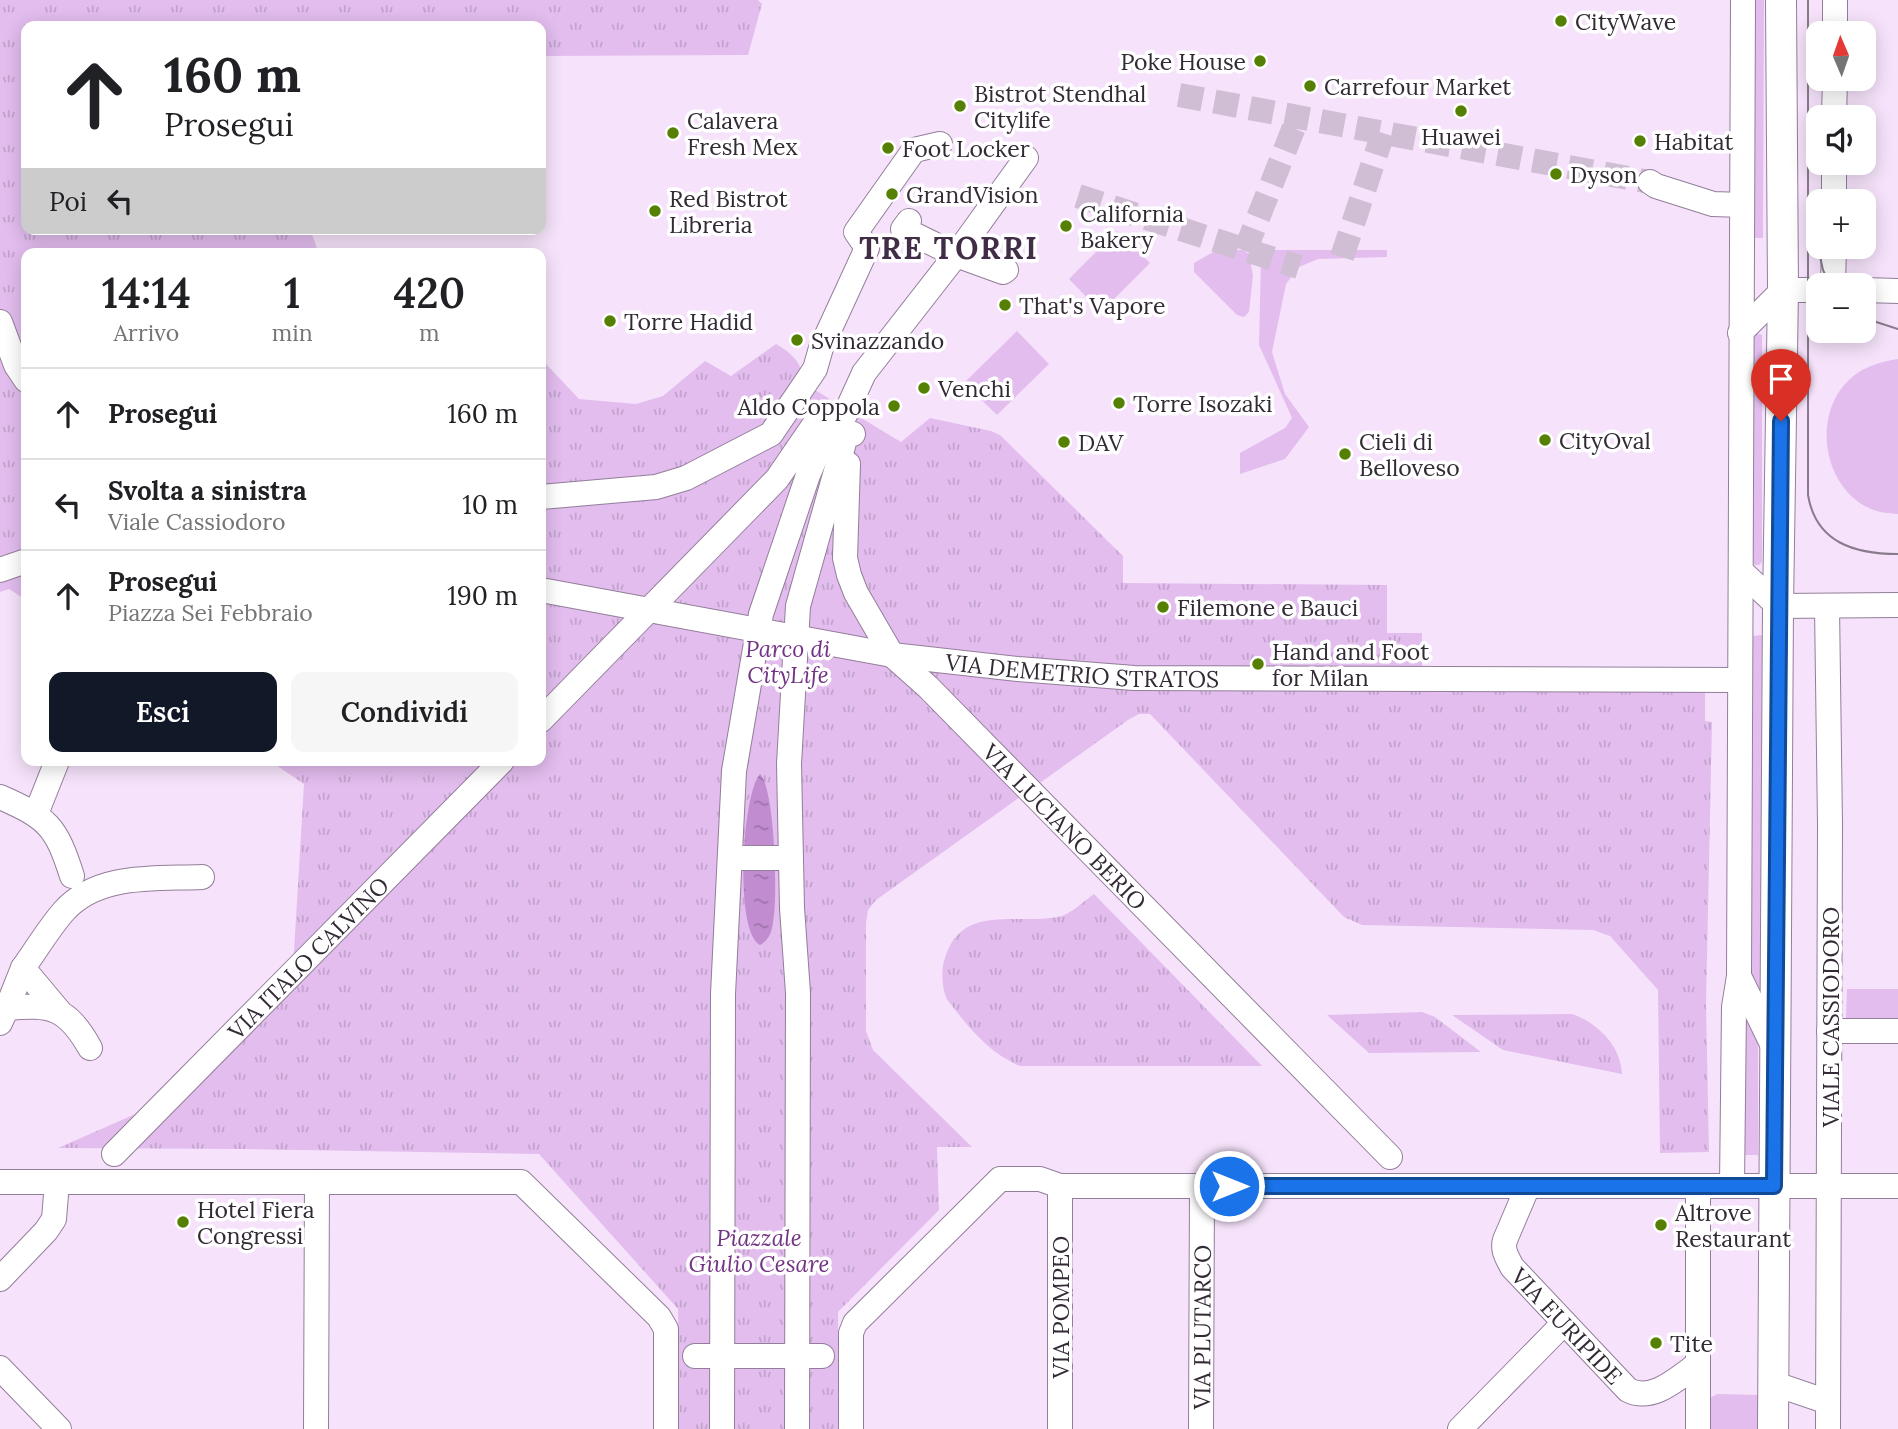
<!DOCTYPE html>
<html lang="it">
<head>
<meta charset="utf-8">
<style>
  :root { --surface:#fff; --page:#f6f6f6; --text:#202124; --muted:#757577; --line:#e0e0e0; --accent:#111827 }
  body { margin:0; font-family:Lora,serif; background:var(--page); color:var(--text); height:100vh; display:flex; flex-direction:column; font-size:26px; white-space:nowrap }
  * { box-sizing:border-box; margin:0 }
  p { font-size:23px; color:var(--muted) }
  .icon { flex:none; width:38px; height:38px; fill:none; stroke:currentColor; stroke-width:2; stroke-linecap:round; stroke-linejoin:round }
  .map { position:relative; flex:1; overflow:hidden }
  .drawer { position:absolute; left:21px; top:248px; width:525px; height:518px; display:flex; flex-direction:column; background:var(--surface); border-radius:14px; box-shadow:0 4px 18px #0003 }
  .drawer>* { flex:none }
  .banner { position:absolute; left:21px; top:21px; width:525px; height:214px; border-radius:14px; box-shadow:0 4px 18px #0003; background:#fff; color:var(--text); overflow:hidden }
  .needle { width:46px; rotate:358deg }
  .fabs { position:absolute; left:1806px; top:21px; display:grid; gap:14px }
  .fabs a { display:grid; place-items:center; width:70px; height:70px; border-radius:14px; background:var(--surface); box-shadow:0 4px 18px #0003; font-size:35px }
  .pin { position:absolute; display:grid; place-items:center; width:60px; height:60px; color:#fff; margin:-72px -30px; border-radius:50% 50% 50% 0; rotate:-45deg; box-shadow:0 0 7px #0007 }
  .pin .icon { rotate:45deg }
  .me { position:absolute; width:77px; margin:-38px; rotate:90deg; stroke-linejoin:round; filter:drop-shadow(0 0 5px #0008) }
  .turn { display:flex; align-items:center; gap:24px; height:147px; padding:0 28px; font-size:32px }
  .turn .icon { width:91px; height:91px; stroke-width:2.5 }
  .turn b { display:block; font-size:49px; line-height:60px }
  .then { display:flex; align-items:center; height:66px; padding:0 28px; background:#0003; gap:14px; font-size:26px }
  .eta { display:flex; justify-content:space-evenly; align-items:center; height:119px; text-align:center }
  .eta b { font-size:42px; font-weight:600; line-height:49px }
  .cta { display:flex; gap:14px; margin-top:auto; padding:14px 28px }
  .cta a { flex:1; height:80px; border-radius:14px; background:var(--accent); color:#fff; font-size:28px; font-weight:600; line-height:80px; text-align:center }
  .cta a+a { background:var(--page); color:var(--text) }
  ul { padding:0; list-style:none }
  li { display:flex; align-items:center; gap:21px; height:91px; padding:0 28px; border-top:2px solid var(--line) }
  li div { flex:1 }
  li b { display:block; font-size:26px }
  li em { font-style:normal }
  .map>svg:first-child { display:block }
  .green { fill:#e2bdee }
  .park { fill:url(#park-tufts) }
  .water { fill:url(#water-ripples) }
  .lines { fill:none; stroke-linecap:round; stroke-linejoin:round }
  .minor-tunnel { stroke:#cfbed4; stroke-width:24; stroke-dasharray:24 12; stroke-linecap:butt }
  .minor-casing { stroke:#937e9a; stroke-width:26 }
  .major-casing { stroke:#937e9a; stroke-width:32 }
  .minor { stroke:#fff; stroke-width:24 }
  .major { stroke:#fff; stroke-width:30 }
  .tram { stroke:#897b8d; stroke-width:2 }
  .route-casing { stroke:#114b97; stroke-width:18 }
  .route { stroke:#1a73e8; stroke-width:12 }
  .poi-dot { fill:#558004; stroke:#fff; stroke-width:2.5 }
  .labels { text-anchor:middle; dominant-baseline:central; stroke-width:7; stroke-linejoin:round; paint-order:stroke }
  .poi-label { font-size:23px; fill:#332a36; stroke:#fff; text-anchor:start }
  .park-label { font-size:23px; font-style:italic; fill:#733384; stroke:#fff }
  .street-label { font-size:23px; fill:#332a36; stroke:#fff }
  .district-label { font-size:30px; font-weight:bold; letter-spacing:2px; fill:#412e46; stroke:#fff }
</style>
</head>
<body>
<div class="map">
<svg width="1898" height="1429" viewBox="0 0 1898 1429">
  <defs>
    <pattern id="park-tufts" width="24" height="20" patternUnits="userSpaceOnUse" patternTransform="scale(1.75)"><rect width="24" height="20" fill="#e2bdee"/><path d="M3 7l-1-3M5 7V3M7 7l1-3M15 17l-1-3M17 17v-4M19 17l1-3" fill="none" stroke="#c2a3cd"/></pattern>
    <pattern id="water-ripples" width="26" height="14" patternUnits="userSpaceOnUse" patternTransform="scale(1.75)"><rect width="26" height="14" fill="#c18cd0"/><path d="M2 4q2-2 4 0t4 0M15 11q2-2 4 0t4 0" fill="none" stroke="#9d73aa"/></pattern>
  </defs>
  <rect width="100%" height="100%" fill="#f6e3fb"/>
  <path class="green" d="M 1755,0 L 1764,0 L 1763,238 L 1753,238 Z
    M 1117,231 L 1150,263 L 1101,312 L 1069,279 Z
    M 1243,250 L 1249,254 L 1253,276 L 1249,312 L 1244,317 L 1237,315 L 1194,272 L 1194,263 L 1215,251 Z
    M 1264,250 L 1387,250 L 1387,257 L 1318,259 L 1299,267 L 1286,284 L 1272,352 L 1285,394 L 1309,427 L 1285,459 L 1240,474 L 1240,453 L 1285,428 L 1292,418 L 1259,345 L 1261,259 Z
    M 1017,331 L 1049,364 L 997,415 L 964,383 Z
    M 1756,333 L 1762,335 L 1762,562 L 1759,565 L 1755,565 L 1752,562 L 1753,335 Z
    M 1898,359 L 1898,514 C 1889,513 1879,513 1871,509 C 1825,489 1812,421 1845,384 C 1859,368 1878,362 1898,359 Z
    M 1762,635 L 1761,1003 L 1751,977 L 1752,636 Z
    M 1847,989 L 1898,989 L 1898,1018 L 1846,1018 Z
    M 1743,1009 L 1758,1039 L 1758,1155 L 1743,1155 Z
    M 1717,1394 L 1759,1395 L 1759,1429 L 1706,1429 L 1710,1398 Z"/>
  <path class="park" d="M 0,0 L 758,0 L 762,4 L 748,55 L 541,56 L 541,26 L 26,26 L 26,229 L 310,229 L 319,254 L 26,254 L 26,600 L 9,589 L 0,592 Z
    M 776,344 C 789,351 807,366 800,381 L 901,442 L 930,418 L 991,431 L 1000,435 L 1123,556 L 1123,583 L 1387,585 L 1387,633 L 1422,633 L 1422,667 L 1705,671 L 1705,721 L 1712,722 L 1706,1005 L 1709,1152 L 1660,1153 L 1658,990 L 1610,936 L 1593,930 L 1362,925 L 1344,917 L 1150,714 L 1139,714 L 1128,720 L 876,900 L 868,910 L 866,923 L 866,1031 L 873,1050 L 972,1147 L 937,1147 L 939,1210 L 838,1312 L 838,1363 L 846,1363 L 846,1429 L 674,1429 L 674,1368 L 679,1367 L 678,1309 L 539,1154 L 246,1149 L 58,1148 L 149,1108 L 293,968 L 304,784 L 270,761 L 541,761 L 541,354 L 547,365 L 579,399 L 636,404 L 663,396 L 705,361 L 731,376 Z
    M 1094,894 L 1262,1066 L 1020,1066 C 989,1053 969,1028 949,1002 C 942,994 941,971 944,961 C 960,903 1013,925 1058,917 C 1070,915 1084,901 1094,894 Z
    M 1422,1012 L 1435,1017 L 1481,1052 L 1369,1053 L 1327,1015 Z
    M 1572,1014 C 1598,1023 1621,1046 1622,1074 L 1503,1050 L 1452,1015 Z"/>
  <path class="water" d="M 760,774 C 775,788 778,899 773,922 C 772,932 769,940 760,945 C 734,932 742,794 760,774 Z"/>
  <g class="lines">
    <path class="minor-tunnel" d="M 1179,95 L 1650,182
      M 1078,196 L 1299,267
      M 1245,251 L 1298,117
      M 1342,257 L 1383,133"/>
    <g class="minor-casing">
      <g id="minor">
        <path d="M 1835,33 L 1835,0"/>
        <path d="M 1834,117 L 1835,79"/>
        <path d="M 1650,182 L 1656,186 L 1713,204 L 1742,205"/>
        <path d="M 1834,201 L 1834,163"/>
        <path d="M 909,221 L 903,229 L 956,255 L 1003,272 L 1006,270"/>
        <path d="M 1833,285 L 1834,247"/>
        <path d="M 1864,290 L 1898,291"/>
        <path d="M 0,322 L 16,365 L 26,380"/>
        <path d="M 1740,333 L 1783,290 L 1818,290"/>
        <path d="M 838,430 L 864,373 L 956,255 L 1026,158"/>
        <path id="s1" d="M 848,464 L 845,558 L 849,575 L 856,593 L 892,655 L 928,687 L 1390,1157"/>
        <path d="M 541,497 L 656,487 L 686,478 L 771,434 L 815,369 L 821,348 L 867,248 L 856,232 L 914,150 L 940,144"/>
        <path d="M 0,570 L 26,561"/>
        <path d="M 1741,571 L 1778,606 L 1898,605"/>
        <path id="s2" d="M 541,590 L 892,655 L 1018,669 L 1134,678 L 1738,680"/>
        <path d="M 1827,606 L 1830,825 L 1828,1429"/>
        <path d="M 541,720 L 777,479 L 816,422 L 828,428 L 808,475 L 761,614 L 734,771 L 723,994 L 722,1429"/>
        <path d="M 0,797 C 48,818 56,826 72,876"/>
        <path d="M 36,814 L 57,761"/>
        <path d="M 730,858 L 791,858"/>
        <path d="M 23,968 C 36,950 49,928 64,911 C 98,873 155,879 202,877"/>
        <path d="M 1739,976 L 1775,1050"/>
        <path d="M 7,1008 L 23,968 L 59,1011"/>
        <path d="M 0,1023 L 7,1008 C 51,1004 67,1007 90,1048"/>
        <path d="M 1829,1031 L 1898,1031"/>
        <path id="s3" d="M 114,1154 L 502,761"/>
        <path d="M 0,1182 L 521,1182 L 659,1317 L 666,1329 L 666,1429"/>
        <path d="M 1060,1186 L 1060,1429"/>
        <path id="s4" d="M 1528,1186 L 1505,1240 C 1502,1250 1507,1257 1512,1267 L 1628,1390 C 1653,1403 1679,1377 1698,1364"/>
        <path d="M 1698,1186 L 1698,1429"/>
        <path d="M 1732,1186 L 1734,1007 L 1739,976 L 1743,0"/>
        <path d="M 0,1279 L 46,1231 L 54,1219 L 57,1182"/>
        <path d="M 695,1356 L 822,1356"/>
        <path d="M 0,1368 L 59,1429"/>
        <path d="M 1772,1383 L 1828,1402"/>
        <path d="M 316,1429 L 317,1182"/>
        <path d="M 797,1429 L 798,993 L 792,908 L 789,764 L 798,606 L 847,432 L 853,434"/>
        <path d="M 851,1429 L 851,1333 L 855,1323 L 1000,1179 L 1040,1179 L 1060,1186 L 1898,1186"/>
        <path id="s5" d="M 1201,1429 L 1202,1186"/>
        <path d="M 1460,1429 L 1564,1323"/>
      </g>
    </g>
    <g class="major-casing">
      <path id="major" d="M 1773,1429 L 1778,606 L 1783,290 L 1781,0"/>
    </g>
    <use href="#minor" class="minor"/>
    <use href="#major" class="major"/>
    <path class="tram" d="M 1808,0 L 1808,495 C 1816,543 1855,554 1898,554
      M 1818,247 L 1823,270 L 1830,285
      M 1864,318 L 1898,329"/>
  </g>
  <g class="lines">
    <g class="route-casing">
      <path id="route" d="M 1229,1186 L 1774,1186 L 1781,421"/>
    </g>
    <use href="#route" class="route"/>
  </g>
  <g class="poi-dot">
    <circle cx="1561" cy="21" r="7"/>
    <circle cx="1260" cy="61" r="7"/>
    <circle cx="1310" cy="86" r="7"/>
    <circle cx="960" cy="106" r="7"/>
    <circle cx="1461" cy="111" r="7"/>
    <circle cx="673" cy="133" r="7"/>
    <circle cx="1640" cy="141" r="7"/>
    <circle cx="888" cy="148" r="7"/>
    <circle cx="1556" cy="174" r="7"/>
    <circle cx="892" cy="194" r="7"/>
    <circle cx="655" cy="211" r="7"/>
    <circle cx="1066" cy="226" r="7"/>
    <circle cx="1005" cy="305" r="7"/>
    <circle cx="610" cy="321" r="7"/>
    <circle cx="797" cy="340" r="7"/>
    <circle cx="924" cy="388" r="7"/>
    <circle cx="1119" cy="403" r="7"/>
    <circle cx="894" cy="406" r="7"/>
    <circle cx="1545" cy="440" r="7"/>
    <circle cx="1064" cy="442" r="7"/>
    <circle cx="1345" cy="454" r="7"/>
    <circle cx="1163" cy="607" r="7"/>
    <circle cx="1258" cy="664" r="7"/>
    <circle cx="183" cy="1222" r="7"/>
    <circle cx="1661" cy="1225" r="7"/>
    <circle cx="1656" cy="1343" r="7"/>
  </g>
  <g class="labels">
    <g class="poi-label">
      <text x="1575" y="21">CityWave</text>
      <text x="1246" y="61" text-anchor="end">Poke House</text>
      <text x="1324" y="86">Carrefour Market</text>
      <text x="974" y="93">Bistrot Stendhal<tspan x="974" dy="26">Citylife</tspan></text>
      <text x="687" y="120">Calavera<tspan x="687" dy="26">Fresh Mex</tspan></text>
      <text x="1461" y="136" text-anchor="middle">Huawei</text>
      <text x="1654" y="141">Habitat</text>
      <text x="902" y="148">Foot Locker</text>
      <text x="1570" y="174">Dyson</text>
      <text x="906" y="194">GrandVision</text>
      <text x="669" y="198">Red Bistrot<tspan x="669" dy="26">Libreria</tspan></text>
      <text x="1080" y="213">California<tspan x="1080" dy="26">Bakery</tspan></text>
      <text x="1019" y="305">That's Vapore</text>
      <text x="624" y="321">Torre Hadid</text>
      <text x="811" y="340">Svinazzando</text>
      <text x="938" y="388">Venchi</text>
      <text x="1133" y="403">Torre Isozaki</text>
      <text x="880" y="406" text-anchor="end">Aldo Coppola</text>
      <text x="1559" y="440">CityOval</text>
      <text x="1359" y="441">Cieli di<tspan x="1359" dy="26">Belloveso</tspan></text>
      <text x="1078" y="442">DAV</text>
      <text x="1177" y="607">Filemone e Bauci</text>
      <text x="1272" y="651">Hand and Foot<tspan x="1272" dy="26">for Milan</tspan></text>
      <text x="197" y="1209">Hotel Fiera<tspan x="197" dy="26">Congressi</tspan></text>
      <text x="1675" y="1212">Altrove<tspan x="1675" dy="26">Restaurant</tspan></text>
      <text x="1670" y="1343">Tite</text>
    </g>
    <g class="park-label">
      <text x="788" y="648">Parco di<tspan x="788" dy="26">CityLife</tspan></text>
      <text x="759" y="1237">Piazzale<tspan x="759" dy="26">Giulio Cesare</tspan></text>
    </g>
    <g class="street-label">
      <text stroke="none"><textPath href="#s2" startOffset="548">VIA DEMETRIO STRATOS</textPath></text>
      <text stroke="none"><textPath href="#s1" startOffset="446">VIA LUCIANO BERIO</textPath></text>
      <text stroke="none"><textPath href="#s3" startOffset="276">VIA ITALO CALVINO</textPath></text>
      <text transform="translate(1830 1017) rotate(-90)">VIALE CASSIODORO</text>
      <text transform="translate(1060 1307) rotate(-90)">VIA POMPEO</text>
      <text stroke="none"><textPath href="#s4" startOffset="168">VIA EURIPIDE</textPath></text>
      <text stroke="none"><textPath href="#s5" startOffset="102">VIA PLUTARCO</textPath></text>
    </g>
    <g class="district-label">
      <text x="949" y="248">TRE TORRI</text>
    </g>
  </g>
</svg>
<div class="fabs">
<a><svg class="needle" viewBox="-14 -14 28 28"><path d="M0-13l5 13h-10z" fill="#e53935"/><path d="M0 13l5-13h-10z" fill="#757577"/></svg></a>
<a><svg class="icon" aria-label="sound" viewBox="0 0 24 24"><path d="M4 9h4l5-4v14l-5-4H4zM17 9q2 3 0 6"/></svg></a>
<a>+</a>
<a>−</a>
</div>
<div class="pin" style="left:1781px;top:421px;background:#d93025"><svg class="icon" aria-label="arrive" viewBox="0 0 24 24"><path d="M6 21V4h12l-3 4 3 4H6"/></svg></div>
<svg class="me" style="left:1229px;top:1186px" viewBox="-20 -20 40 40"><circle r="17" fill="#1a73e8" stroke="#fff" stroke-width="3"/><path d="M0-11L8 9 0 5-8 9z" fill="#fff"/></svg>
<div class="banner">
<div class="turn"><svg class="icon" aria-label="ahead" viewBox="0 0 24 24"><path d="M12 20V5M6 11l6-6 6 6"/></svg><div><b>160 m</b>Prosegui</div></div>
<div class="then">Poi<svg class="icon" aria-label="left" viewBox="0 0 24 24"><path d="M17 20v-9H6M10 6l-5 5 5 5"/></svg></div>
</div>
<section class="drawer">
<div class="eta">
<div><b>14:14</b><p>Arrivo</p></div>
<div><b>1</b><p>min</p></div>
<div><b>420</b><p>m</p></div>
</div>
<ul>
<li><svg class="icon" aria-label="ahead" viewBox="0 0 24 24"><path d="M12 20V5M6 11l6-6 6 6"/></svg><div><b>Prosegui</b></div><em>160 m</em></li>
<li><svg class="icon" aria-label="left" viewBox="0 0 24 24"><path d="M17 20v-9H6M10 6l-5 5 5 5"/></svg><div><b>Svolta a sinistra</b><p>Viale Cassiodoro</p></div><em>10 m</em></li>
<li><svg class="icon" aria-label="ahead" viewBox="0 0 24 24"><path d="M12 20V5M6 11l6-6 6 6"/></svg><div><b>Prosegui</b><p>Piazza Sei Febbraio</p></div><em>190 m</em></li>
</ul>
<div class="cta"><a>Esci</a><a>Condividi</a></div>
</section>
</div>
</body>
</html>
